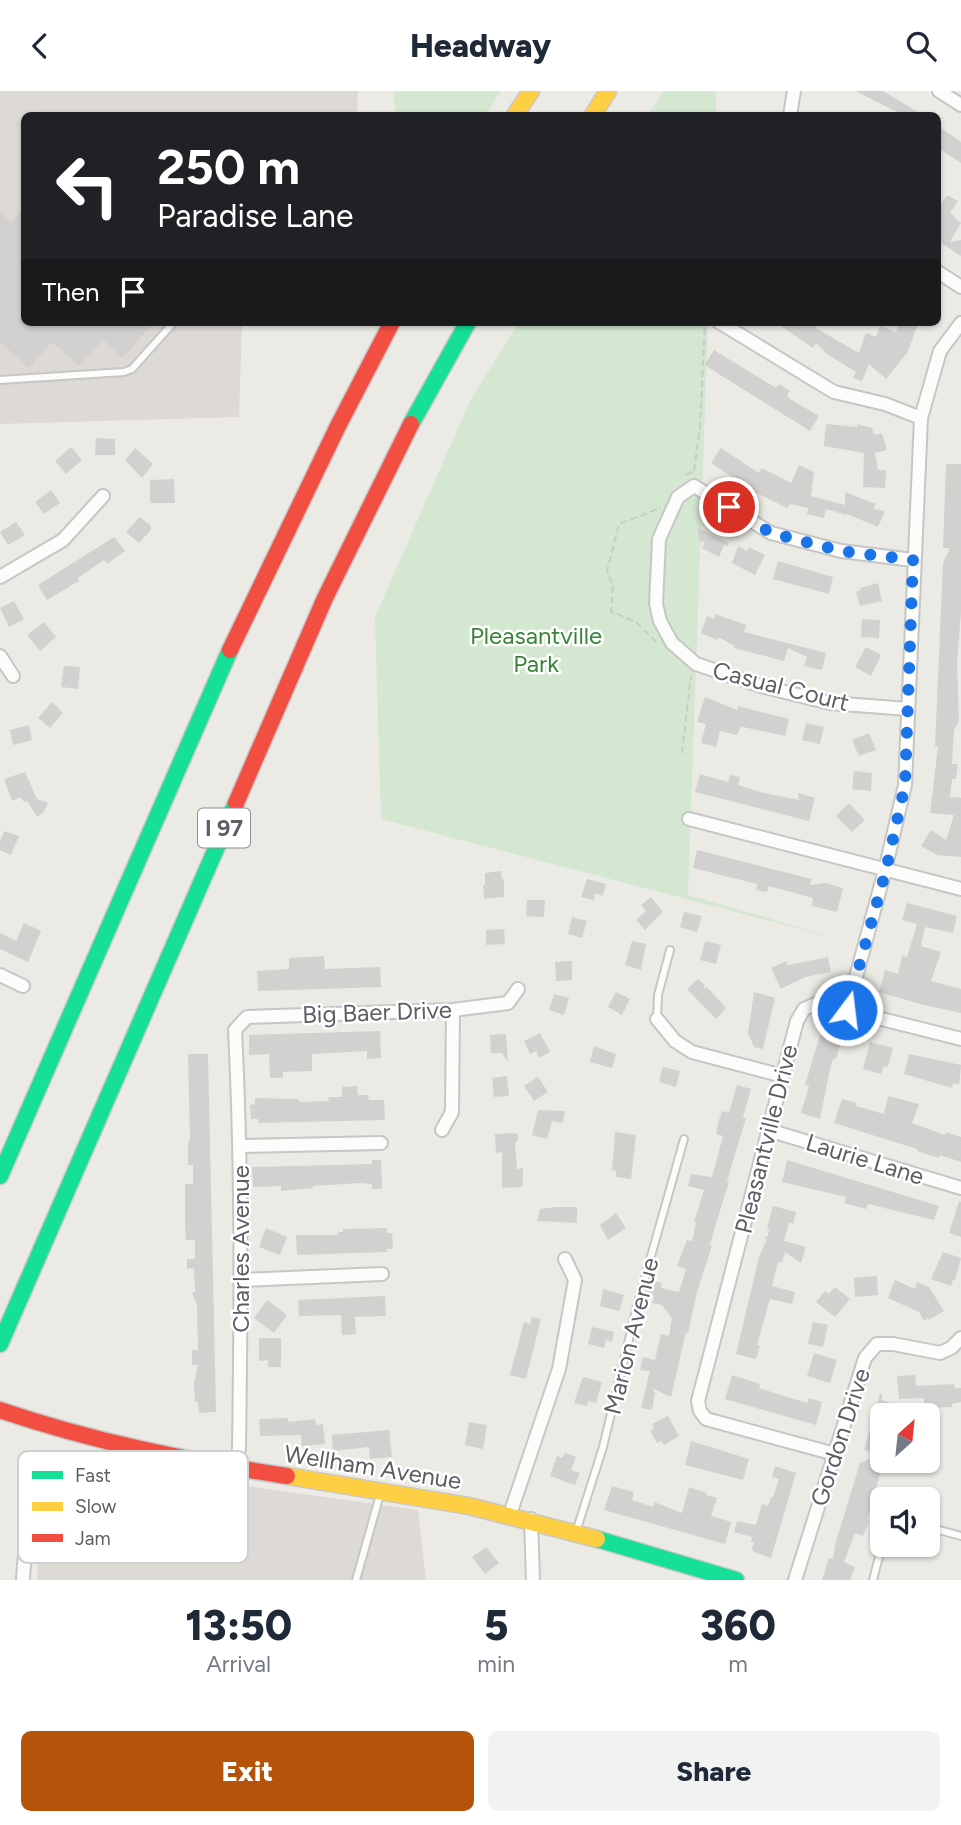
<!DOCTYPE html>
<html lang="en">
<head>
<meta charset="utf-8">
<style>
  :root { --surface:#fff; --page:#f2f2f3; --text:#1f2937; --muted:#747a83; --accent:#b45309 }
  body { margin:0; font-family:Figtree,sans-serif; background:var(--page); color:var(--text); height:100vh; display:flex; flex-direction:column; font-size:26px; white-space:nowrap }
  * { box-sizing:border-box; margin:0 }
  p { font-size:23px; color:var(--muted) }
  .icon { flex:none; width:38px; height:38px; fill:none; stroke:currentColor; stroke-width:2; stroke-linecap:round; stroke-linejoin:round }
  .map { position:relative; height:1489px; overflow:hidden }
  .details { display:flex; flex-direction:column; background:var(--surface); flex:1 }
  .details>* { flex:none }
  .hud { position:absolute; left:21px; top:21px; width:920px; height:214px; border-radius:10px; box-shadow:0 2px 5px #0004; background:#202124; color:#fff; overflow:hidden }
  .needle { width:46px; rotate:27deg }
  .fabs { position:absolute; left:870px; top:1312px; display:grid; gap:14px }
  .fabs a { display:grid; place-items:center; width:70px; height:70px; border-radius:10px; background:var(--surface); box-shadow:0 2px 5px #0004; font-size:35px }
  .pin { position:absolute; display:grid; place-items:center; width:60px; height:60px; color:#fff; margin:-30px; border:4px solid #fff; border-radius:50%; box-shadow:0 2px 7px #0007 }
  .me { position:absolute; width:77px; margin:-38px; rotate:15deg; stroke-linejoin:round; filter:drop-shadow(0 0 5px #0008) }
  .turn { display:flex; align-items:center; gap:24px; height:147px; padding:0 21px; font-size:32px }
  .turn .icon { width:91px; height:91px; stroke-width:2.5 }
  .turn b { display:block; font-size:49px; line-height:60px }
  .then { display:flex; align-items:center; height:66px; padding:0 21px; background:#0003; gap:14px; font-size:26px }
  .eta { display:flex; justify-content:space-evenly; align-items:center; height:119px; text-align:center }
  .eta b { font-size:42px; font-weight:800; line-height:49px }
  .primary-button { display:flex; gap:14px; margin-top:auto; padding:14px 21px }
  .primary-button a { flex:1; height:80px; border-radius:10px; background:var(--accent); color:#fff; font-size:28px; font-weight:800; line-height:80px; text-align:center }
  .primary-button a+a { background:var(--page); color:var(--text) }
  header { display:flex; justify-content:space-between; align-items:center; height:91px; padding:0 21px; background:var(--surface); font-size:32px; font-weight:800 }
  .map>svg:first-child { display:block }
  .education { fill:#dddad5 }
  .green { fill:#d4e7d1 }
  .building { fill:#d2d1cf }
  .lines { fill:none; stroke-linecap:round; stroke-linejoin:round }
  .lane-casing { stroke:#c6c6c6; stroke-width:10 }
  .street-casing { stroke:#c6c6c6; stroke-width:16 }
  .fast-casing { stroke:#c7c7c7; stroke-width:19 }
  .slow-casing { stroke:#c7c7c7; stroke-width:19 }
  .jam-casing { stroke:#c7c7c7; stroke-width:19 }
  .path { stroke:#c8ccca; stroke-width:2; stroke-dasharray:7 3.5; stroke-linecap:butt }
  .lane { stroke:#fcfcfb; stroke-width:6 }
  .street { stroke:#fcfcfb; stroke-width:12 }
  .fast { stroke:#16e098; stroke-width:16 }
  .slow { stroke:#ffcf43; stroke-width:16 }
  .jam { stroke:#f24e42; stroke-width:16 }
  .route { stroke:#1a73e8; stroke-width:12; stroke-dasharray:0 21.6 }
  .labels { text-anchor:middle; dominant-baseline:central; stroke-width:5; stroke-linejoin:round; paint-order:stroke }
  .shield { fill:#fff; stroke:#8c8f92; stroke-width:2 }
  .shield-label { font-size:23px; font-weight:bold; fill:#5b5f63 }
  .park-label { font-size:24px; fill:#388538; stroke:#fff }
  .street-label { font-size:24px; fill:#5b5f63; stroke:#fff }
  .key { fill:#fff; stroke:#cecfd0; stroke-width:2 }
  .key-label { font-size:19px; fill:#5b5f63 }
</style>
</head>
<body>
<header><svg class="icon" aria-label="back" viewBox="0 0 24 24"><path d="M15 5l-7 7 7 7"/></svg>Headway<svg class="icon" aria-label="search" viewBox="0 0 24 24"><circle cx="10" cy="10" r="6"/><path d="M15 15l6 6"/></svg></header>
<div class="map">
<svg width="961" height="1489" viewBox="0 0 961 1489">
  <rect width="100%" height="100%" fill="#ebeae5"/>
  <path class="education" d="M 0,0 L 358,0 L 357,24 L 24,24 L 24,231 L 242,231 L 239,326 L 0,333 Z
    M 202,1389 L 418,1419 L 426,1489 L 37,1489 L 39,1459 L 172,1461 L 196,1420 Z"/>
  <path class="green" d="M 394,0 L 501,0 L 486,24 L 395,24 Z
    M 664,0 L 716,0 L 716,24 L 648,24 Z
    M 519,231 L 708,231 L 688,804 L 847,850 L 381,728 L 375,526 L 471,308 Z"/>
  <path class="building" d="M 855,0 L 883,0 L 923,24 L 903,24 Z
    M 938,35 L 961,51 L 961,72 L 938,57 Z
    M 947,104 L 958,110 L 950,122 L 961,132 L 950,151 L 961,149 L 961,165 L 938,150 L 938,118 Z
    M 24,117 L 24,231 L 155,231 L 122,267 L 103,249 L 79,275 L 52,251 L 29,277 L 0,251 L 0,121 L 11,131 Z
    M 775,231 L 820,231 L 816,237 L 859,262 L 866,242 L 876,246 L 880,235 L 896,241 L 899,231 L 919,231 L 907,262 L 886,288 L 869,273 L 862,290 L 853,287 L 856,281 L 827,263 L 816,252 L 813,257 Z
    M 714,259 L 776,297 L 779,293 L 790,300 L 787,304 L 790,308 L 819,325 L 810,340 L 709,277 L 705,273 Z
    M 826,333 L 857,336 L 857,333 L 872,337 L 874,344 L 882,342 L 887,359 L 875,362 L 878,379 L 886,379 L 885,397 L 863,396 L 864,362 L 824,355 Z
    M 96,347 L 115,348 L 115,364 L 95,364 Z
    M 71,356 L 82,369 L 66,383 L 55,370 Z
    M 135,357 L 153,373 L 142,387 L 125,369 Z
    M 721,357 L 759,382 L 762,377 L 791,392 L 799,374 L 814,381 L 811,405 L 845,414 L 845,401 L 876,413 L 873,418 L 885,420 L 878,436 L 847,423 L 846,424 L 826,418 L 824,427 L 807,423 L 808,417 L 790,413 L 787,417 L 755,401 L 711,372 Z
    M 946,373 L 961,373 L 961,521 L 957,572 L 959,630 L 954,639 L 952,673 L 958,673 L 956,688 L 952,688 L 950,706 L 961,707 L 961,766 L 937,764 L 921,755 L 931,739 L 946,749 L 954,724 L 930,722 L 938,656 L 935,655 L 943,472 L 950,457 L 943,457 Z
    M 174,388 L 175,412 L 150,412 L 150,389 Z
    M 51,399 L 60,412 L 44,423 L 35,411 Z
    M 140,426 L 151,435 L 151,439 L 139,452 L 126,441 Z
    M 16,431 L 25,444 L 8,454 L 0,441 Z
    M 698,437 L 729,452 L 728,455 L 724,454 L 719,466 L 702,457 L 705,451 L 699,450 Z
    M 114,446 L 125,460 L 107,473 L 104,469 L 78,487 L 79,490 L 47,509 L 38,494 Z
    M 738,455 L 747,460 L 749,456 L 765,464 L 755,484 L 732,472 Z
    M 778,470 L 833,486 L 829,503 L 773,488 Z
    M 878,492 L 882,510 L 860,515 L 856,501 L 861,499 L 860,497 Z
    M 14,510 L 24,528 L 9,536 L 0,517 Z
    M 715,523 L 746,534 L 744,541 L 826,562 L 822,579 L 804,575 L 807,566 L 788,557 L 784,570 L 734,557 L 735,555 L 718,546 L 717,549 L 701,542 L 707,525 L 714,528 Z
    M 862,528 L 880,529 L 879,547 L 861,546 Z
    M 44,531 L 56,546 L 40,560 L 27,544 Z
    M 866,556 L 881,564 L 871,585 L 855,576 Z
    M 64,575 L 80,576 L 78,598 L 61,596 Z
    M 705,606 L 737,619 L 738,615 L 789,628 L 785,645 L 743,636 L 740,637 L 737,644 L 720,640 L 716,656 L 701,652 L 706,633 L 697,631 Z
    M 52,611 L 63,622 L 50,637 L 38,627 Z
    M 806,632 L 824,636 L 820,653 L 802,649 Z
    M 29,634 L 32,649 L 13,654 L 10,639 Z
    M 869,642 L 876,659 L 859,665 L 852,649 Z
    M 854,680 L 872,682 L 871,700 L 852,698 Z
    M 25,681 L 37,708 L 48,712 L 44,721 L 37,726 L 27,710 L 24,711 L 21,706 L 12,710 L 4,688 Z
    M 700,683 L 728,691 L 730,684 L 740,686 L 738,694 L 764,702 L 799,709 L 798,702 L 815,707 L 809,730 L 695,701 Z
    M 849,712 L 865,729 L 852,741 L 836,725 Z
    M 4,740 L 19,745 L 11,764 L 0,759 L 0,750 Z
    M 697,759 L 812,788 L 810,794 L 826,792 L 843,797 L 837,821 L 812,815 L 813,807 L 769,795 L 767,801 L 756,799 L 757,793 L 693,777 Z
    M 501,780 L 502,788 L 504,788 L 504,806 L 484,808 L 483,794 L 485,794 L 485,782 Z
    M 587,788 L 606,793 L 603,805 L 595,802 L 594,809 L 581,806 Z
    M 651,806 L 663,821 L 645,839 L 636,829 L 646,820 L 641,814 Z
    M 527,809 L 545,809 L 544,826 L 526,825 Z
    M 907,812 L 957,825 L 953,842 L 925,836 L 921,855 L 941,861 L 931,890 L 961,898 L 961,922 L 920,913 L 879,901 L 885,879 L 898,883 L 902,865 L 907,866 L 917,833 L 902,829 Z
    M 684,821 L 702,825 L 697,841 L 680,836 Z
    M 572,826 L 587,830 L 582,847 L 568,843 Z
    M 24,832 L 41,840 L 28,871 L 0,858 L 0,842 L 16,850 Z
    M 504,838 L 505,853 L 486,854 L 486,839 Z
    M 632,850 L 646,853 L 641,879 L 625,874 Z
    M 705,850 L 721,854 L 716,873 L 700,869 Z
    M 324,865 L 325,878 L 380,876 L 381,896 L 258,900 L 257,880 L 289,878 L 289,867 Z
    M 828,866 L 831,881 L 805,886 L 781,898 L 771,877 L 786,870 L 788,874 Z
    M 572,870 L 572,889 L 556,890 L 555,871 Z
    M 698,888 L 705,894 L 703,898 L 707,896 L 726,917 L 716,928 L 687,898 Z
    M 616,901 L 630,908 L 622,924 L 608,916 Z
    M 754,901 L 775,907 L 763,958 L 754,956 L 748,942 Z
    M 554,903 L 569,907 L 564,924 L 549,919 Z
    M 380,940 L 381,967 L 367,968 L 367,960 L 312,963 L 312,980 L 283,981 L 283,987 L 270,987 L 269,963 L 249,964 L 249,944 Z
    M 821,941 L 842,946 L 836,968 L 833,968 L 830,978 L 820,1028 L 801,1022 L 809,995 L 805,994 Z
    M 540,942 L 550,961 L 539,967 L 536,960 L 530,963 L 524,950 Z
    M 506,943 L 508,971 L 502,962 L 491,962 L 490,944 Z
    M 870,951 L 893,957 L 888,976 L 884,975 L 881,983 L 863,978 Z
    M 594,955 L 616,963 L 612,977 L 590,971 Z
    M 188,963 L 208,963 L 216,1321 L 199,1322 L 198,1311 L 195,1311 L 194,1293 L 198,1274 L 192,1274 L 192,1259 L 198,1259 L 197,1215 L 192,1202 L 195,1201 L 194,1177 L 187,1178 L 187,1168 L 195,1168 L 195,1149 L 186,1149 L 185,1136 L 185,1093 L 193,1093 L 193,1074 L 188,1074 L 188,1053 L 190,1049 Z
    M 909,963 L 961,974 L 959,994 L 953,992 L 952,997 L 904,983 Z
    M 663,976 L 680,980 L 676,996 L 659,991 Z
    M 507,985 L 509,1005 L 494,1006 L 492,987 Z
    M 538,986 L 548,1001 L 534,1010 L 524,995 Z
    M 737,994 L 751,998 L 743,1026 L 746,1027 L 727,1090 L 729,1091 L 715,1136 L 710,1154 L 712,1155 L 697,1201 L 688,1242 L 686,1241 L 671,1306 L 652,1297 L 655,1302 L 652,1319 L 641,1317 L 650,1280 L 640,1279 L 643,1266 L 655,1269 L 661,1243 L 669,1245 L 672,1227 L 662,1214 L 652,1212 L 654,1205 L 646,1203 L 650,1189 L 662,1192 L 661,1197 L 679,1201 L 686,1178 L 677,1175 L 687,1149 L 692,1150 L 696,1132 L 694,1131 L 704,1099 L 688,1095 L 691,1083 L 712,1086 L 723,1045 L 716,1043 L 719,1029 L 722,1020 L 729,1022 Z
    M 357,995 L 358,1004 L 368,1004 L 369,1009 L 384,1009 L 385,1029 L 258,1032 L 258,1028 L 251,1028 L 250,1014 L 255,1013 L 255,1007 L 299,1008 L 299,1011 L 329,1010 L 328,1006 L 342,1006 L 342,996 Z
    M 888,1005 L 919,1013 L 912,1032 L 945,1044 L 946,1041 L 961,1046 L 961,1071 L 940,1064 L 939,1067 L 917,1060 L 917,1058 L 834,1032 L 842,1008 L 857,1012 L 856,1015 L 884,1023 Z
    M 538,1019 L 565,1020 L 563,1032 L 552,1030 L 547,1048 L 532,1044 Z
    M 615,1041 L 636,1044 L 631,1088 L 616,1086 L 616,1080 L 612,1079 Z
    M 514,1042 L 518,1044 L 518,1049 L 515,1052 L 517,1078 L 523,1077 L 523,1090 L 522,1096 L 502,1097 L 502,1061 L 496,1062 L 495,1043 Z
    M 372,1069 L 381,1069 L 382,1098 L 372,1098 L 372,1093 L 360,1092 L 313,1095 L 313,1097 L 281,1100 L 281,1095 L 253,1096 L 252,1076 L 372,1073 Z
    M 787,1069 L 939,1115 L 934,1129 L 868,1113 L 866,1118 L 844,1112 L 846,1106 L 782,1091 Z
    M 959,1110 L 961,1111 L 961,1146 L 949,1142 Z
    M 773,1115 L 796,1121 L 793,1133 L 789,1131 L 784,1150 L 806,1156 L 801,1172 L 785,1161 L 782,1172 L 778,1171 L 772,1195 L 795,1201 L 792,1213 L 770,1208 L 757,1254 L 760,1255 L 756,1268 L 736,1263 L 759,1166 L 767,1148 L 764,1146 L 768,1145 L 769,1138 L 767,1137 Z
    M 555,1116 L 577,1116 L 577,1132 L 537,1130 L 540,1118 Z
    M 616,1122 L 626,1137 L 608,1149 L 600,1134 Z
    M 266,1137 L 287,1146 L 280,1164 L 259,1156 Z
    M 387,1137 L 387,1142 L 392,1142 L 393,1158 L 387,1158 L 387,1161 L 297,1164 L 296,1144 L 338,1144 L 338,1141 L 343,1141 L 343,1138 Z
    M 943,1161 L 961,1167 L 955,1189 L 953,1189 L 951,1195 L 931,1188 Z
    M 877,1185 L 878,1204 L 855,1206 L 854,1187 Z
    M 895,1189 L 915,1198 L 917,1191 L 929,1196 L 944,1220 L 929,1229 L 928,1227 L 924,1230 L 919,1221 L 888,1207 Z
    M 835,1196 L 850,1208 L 835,1226 L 816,1211 L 825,1200 L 829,1203 Z
    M 603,1198 L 624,1204 L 619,1220 L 600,1215 Z
    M 385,1205 L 386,1225 L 355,1226 L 356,1243 L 342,1244 L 341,1224 L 299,1225 L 298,1209 Z
    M 267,1209 L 287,1224 L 274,1242 L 254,1227 Z
    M 532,1226 L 541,1228 L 526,1288 L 510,1284 L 524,1231 L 530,1233 Z
    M 813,1231 L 828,1234 L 823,1256 L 808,1253 Z
    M 592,1236 L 614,1241 L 612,1251 L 606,1249 L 604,1257 L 588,1253 Z
    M 259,1247 L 281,1247 L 281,1276 L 268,1276 L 268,1269 L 259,1270 Z
    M 814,1262 L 837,1269 L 830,1292 L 807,1285 Z
    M 732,1284 L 760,1293 L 759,1297 L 807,1312 L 809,1307 L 822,1311 L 816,1334 L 725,1308 Z
    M 915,1284 L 916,1295 L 954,1293 L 955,1297 L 961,1297 L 961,1311 L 952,1313 L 952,1316 L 924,1317 L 924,1307 L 899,1308 L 897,1285 Z
    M 583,1286 L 602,1291 L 596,1312 L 588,1310 L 587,1315 L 574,1312 Z
    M 880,1303 L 882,1303 L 882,1309 L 897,1314 L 893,1325 L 882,1325 L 883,1372 L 867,1429 L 869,1430 L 863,1445 L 855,1442 L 844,1471 L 855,1476 L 850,1489 L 822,1489 L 829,1467 L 833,1468 L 835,1454 L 860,1372 L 878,1364 L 864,1359 Z
    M 668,1325 L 679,1345 L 664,1354 L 661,1350 L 657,1352 L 650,1340 L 654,1337 L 652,1333 Z
    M 288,1327 L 288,1331 L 315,1328 L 316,1334 L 323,1333 L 325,1353 L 302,1355 L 301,1344 L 260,1345 L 259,1328 Z
    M 469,1331 L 487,1334 L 483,1358 L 465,1354 Z
    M 389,1339 L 392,1366 L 370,1368 L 369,1356 L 333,1360 L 332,1344 Z
    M 691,1350 L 749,1368 L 743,1389 L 685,1374 Z
    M 565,1362 L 576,1366 L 571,1379 L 580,1382 L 575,1394 L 550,1385 L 557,1365 L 562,1367 Z
    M 775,1375 L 796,1382 L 771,1467 L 754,1461 L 752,1458 L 754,1451 L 751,1451 L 752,1446 L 734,1441 L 737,1430 L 756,1434 L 762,1413 L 768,1415 L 771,1406 L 773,1406 L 779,1388 L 772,1386 Z
    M 612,1395 L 634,1401 L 632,1409 L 653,1416 L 654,1411 L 682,1422 L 689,1396 L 707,1402 L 706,1404 L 717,1407 L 711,1425 L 731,1431 L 725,1453 L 604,1419 Z
    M 486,1456 L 499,1472 L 485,1483 L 472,1466 Z"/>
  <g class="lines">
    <g class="lane-casing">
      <path id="lane" d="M 0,289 L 124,281 L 132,278 L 174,231
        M 657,928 L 658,904 L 670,859
        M 928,1436 L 961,1445
        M 576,1441 L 603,1356 L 637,1215 L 684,1048
        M 356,1489 L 381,1400
        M 873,1489 L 882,1454"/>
    </g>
    <g class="street-casing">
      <path id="street" d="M 939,0 L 961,14
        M 790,24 L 794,0
        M 938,181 L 961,196
        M 719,231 L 834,301 L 885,313 L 921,327
        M 0,486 L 63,449 L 103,405
        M 0,565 L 13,585
        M 908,618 L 830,612 L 761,595 L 696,573 L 672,552 L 660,530 L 656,513 L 659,448 L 678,406 L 694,395 L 771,442 L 841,460 L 913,469
        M 689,728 L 961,798
        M 0,884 L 23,895
        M 847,919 L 885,779 L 905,694 L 921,327 L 940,260 L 961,232
        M 657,928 L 675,950 L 692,961 L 783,985
        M 442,1039 L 452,1021 L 453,919
        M 768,1039 L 961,1097
        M 240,1055 L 381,1052
        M 241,1189 L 382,1183
        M 835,1363 L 706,1328 L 700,1320 L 698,1310 L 797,930 L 804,918 L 818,912 L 961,948
        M 510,1423 L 559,1278 L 575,1189 L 565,1168
        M 531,1428 L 533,1489
        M 23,1489 C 24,1469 23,1446 47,1441 L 164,1451 L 188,1446 L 208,1430 L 216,1418 L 236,1376 L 239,1357 C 241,1217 242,1078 235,939 L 247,926 L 453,919 L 508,912 L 518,898
        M 795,1489 L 865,1267 L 877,1253 L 893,1253 L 940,1262 L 951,1257 L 961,1247"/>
    </g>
    <g class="fast-casing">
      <path id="fast" d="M 411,333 L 468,231
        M 0,1085 L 230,559
        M 0,1253 L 236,712
        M 597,1448 L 736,1489"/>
    </g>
    <g class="slow-casing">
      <path id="slow" d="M 515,24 L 531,0
        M 593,24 L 608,0
        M 287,1385 L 469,1415 L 597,1448"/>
    </g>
    <g class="jam-casing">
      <path id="jam" d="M 230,559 L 338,335 L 392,231
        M 236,712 L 325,507 L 411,333
        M 0,1319 C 94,1351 189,1370 287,1385"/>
    </g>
    <path class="path" d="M 694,380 L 700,336 L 705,231
      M 686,384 L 694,380
      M 656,551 L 637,532 L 611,520 L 613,496 L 607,480 L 619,433 L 658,418 L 660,415
      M 682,662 L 691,585"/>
    <use href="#lane" class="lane"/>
    <use href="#street" class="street"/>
    <use href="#fast" class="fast"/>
    <use href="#slow" class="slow"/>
    <use href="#jam" class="jam"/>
  </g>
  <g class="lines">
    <path class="route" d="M 729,416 L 771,442 L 841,460 L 913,469 L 905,694 L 886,779 L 847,919"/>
  </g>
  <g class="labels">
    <rect class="shield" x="198" y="717.5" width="52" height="39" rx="5"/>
    <g class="shield-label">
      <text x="224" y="737">I 97</text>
    </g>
    <g class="park-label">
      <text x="536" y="544">Pleasantville<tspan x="536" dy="28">Park</tspan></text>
    </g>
    <g class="street-label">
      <text transform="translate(781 595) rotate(14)">Casual Court</text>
      <text transform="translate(377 921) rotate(-2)">Big Baer Drive</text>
      <text transform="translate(766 1048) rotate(-76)">Pleasantville Drive</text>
      <text transform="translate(865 1068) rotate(17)">Laurie Lane</text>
      <text transform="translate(240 1158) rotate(-90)">Charles Avenue</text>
      <text transform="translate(631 1245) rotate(-76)">Marion Avenue</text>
      <text transform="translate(840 1346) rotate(-72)">Gordon Drive</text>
      <text transform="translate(373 1376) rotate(9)">Wellham Avenue</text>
    </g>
  </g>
  <rect x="18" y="1360" width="230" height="112" rx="10" class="key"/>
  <rect x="32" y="1380" width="31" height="8" fill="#16e098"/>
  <rect x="32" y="1411" width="31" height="9" fill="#ffcf43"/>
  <rect x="32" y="1443" width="31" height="8" fill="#f24e42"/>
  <g class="key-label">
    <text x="75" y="1391">Fast</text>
    <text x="75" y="1422">Slow</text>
    <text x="75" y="1454">Jam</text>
  </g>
</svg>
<div class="fabs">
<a><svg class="needle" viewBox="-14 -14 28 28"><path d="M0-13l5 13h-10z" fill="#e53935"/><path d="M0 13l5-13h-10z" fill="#747a83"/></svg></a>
<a><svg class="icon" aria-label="sound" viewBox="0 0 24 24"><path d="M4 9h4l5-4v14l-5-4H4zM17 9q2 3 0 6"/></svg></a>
</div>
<div class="pin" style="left:729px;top:416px;background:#d93025"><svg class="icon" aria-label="arrive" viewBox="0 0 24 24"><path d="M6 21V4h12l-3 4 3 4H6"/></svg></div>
<svg class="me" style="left:847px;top:919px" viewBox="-20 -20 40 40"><circle r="17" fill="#1a73e8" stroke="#fff" stroke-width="3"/><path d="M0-11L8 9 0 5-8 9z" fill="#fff"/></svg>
<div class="hud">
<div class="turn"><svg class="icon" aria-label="left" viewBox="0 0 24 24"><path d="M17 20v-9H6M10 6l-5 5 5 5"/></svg><div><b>250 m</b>Paradise Lane</div></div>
<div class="then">Then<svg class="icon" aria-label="arrive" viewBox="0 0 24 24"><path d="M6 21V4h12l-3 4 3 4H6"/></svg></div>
</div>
</div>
<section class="details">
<div class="eta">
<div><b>13:50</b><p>Arrival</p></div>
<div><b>5</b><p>min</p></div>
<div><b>360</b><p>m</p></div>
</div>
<div class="primary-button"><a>Exit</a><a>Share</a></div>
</section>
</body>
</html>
